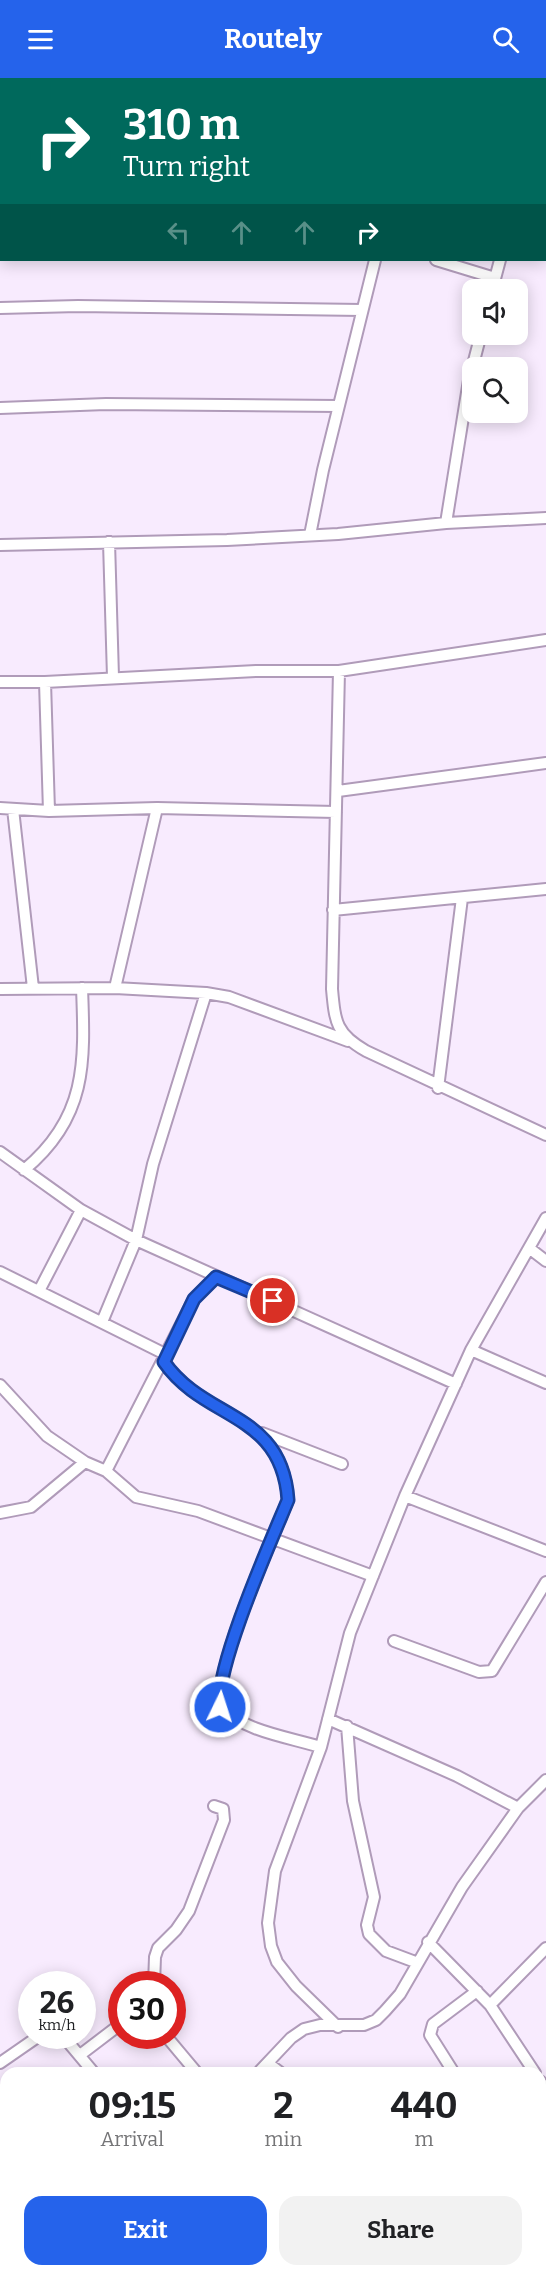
<!DOCTYPE html>
<html lang="en">
<head>
<meta charset="utf-8">
<style>
  :root { --surface:#fff; --page:#f2f2f2; --text:#202124; --muted:#757577; --accent:#2563eb }
  body { margin:0; font-family:Bitter,serif; background:var(--page); color:var(--text); height:100vh; display:flex; flex-direction:column; font-size:22px; white-space:nowrap }
  * { box-sizing:border-box; margin:0 }
  p { font-size:20px; color:var(--muted) }
  .icon { flex:none; width:33px; height:33px; fill:none; stroke:currentColor; stroke-width:2; stroke-linecap:round; stroke-linejoin:round }
  .map { position:relative; flex:1; overflow:hidden }
  .sheet { position:absolute; left:0px; top:1989px; width:546px; height:210px; display:flex; flex-direction:column; background:var(--surface); border-radius:18px 18px 0 0; box-shadow:0 3px 15px #0003 }
  .sheet>* { flex:none }
  .banner { position:absolute; left:0px; top:0px; width:546px; height:183px; box-shadow:0 3px 15px #0003; background:#00695c; color:#fff; overflow:hidden }
  .tools { position:absolute; left:462px; top:201px; display:grid; gap:12px }
  .tools a { display:grid; place-items:center; width:66px; height:66px; border-radius:12px; background:var(--surface); box-shadow:0 3px 15px #0003; font-size:30px }
  .speed { position:absolute; left:18px; top:1893px; display:flex; gap:12px; font-size:30px; font-weight:700; text-align:center }
  .speed>* { display:grid; place-content:center; width:78px; height:78px; border-radius:50%; background:var(--surface); box-shadow:0 3px 15px #0003; line-height:1 }
  .speed small { font-size:15px; font-weight:400 }
  .speed .limit { border:9px solid #d22; background:#fff; color:#111 }
  .pin { position:absolute; display:grid; place-items:center; width:51px; height:51px; color:#fff; margin:-26px; border:3px solid #fff; border-radius:50%; box-shadow:0 2px 6px #0007 }
  .me { position:absolute; width:66px; margin:-33px; rotate:4deg; stroke-linejoin:round; filter:drop-shadow(0 0 4px #0008) }
  .turn { display:flex; align-items:center; gap:21px; height:126px; padding:0 24px; font-size:27px }
  .turn .icon { width:78px; height:78px; stroke-width:2.5 }
  .turn b { display:block; font-size:42px; line-height:51px }
  .lanes { display:flex; align-items:center; height:57px; padding:0 24px; background:#0003; justify-content:center; gap:30px; direction:ltr }
  .lanes .off { opacity:.35 }
  .eta { display:flex; justify-content:space-evenly; align-items:center; height:102px; text-align:center }
  .eta b { font-size:36px; font-weight:700; line-height:42px }
  .primary-button { display:flex; gap:12px; margin-top:auto; padding:12px 24px }
  .primary-button a { flex:1; height:69px; border-radius:18px; background:var(--accent); color:#fff; font-size:24px; font-weight:700; line-height:69px; text-align:center }
  .primary-button a+a { background:var(--page); color:var(--text) }
  header { display:flex; justify-content:space-between; align-items:center; height:78px; padding:0 24px; background:var(--accent); color:#fff; font-size:27px; font-weight:700 }
  .map>svg:first-child { display:block }
  .green { fill:#b1c996 }
  .lines { fill:none; stroke-linecap:round; stroke-linejoin:round }
  .street-casing { stroke:#b09bb9; stroke-width:14 }
  .secondary-casing { stroke:#b09bb9; stroke-width:16 }
  .street { stroke:#fff; stroke-width:10 }
  .secondary { stroke:#fff; stroke-width:14 }
  .route-casing { stroke:#184099; stroke-width:15 }
  .route { stroke:#2563eb; stroke-width:10 }
</style>
</head>
<body>
<header><svg class="icon" aria-label="menu" viewBox="0 0 24 24"><path d="M4 6h16M4 12h16M4 18h16"/></svg>Routely<svg class="icon" aria-label="search" viewBox="0 0 24 24"><circle cx="10" cy="10" r="6"/><path d="M15 15l6 6"/></svg></header>
<div class="map">
<svg width="546" height="2199" viewBox="0 0 546 2199">
  <rect width="100%" height="100%" fill="#f8ebfe"/>
  <path class="green" d="M 0,0 L 105,1 L 2,2 L 1,109 Z"/>
  <g class="lines">
    <g class="street-casing">
      <path id="street" d="M 98,0 L 98,2
        M 212,0 L 213,2
        M 180,2 L 184,0
        M 351,2 L 351,0
        M 418,2 L 418,0
        M 544,2 L 544,0
        M 544,51 L 546,51
        M 0,111 L 2,111
        M 436,182 L 495,200
        M 492,212 L 500,182
        M 0,230 L 78,228 L 362,232
        M 0,330 L 106,326 L 338,328
        M 446,445 L 469,302 L 481,256
        M 310,457 L 323,392 L 375,182
        M 109,464 L 113,599
        M 0,467 L 227,462 L 338,456 L 446,445 L 546,440
        M 339,593 L 332,911 C 335,944 336,956 366,973 L 546,1057
        M 0,604 L 45,604 L 256,593 L 339,593 L 546,562
        M 45,604 L 49,733
        M 338,713 L 546,685
        M 0,730 L 49,733 L 157,730 L 336,734
        M 13,731 L 33,910
        M 333,832 L 546,811
        M 115,910 L 157,730
        M 0,911 L 115,910 L 206,915 L 229,919 L 348,963
        M 438,1010 L 462,820
        M 0,1074 L 81,1132 L 136,1162 L 456,1306
        M 24,1092 C 87,1040 85,985 82,910
        M 529,1170 L 546,1183
        M 0,1194 L 167,1277
        M 39,1213 L 81,1132
        M 102,1244 L 136,1162 L 153,1086 L 206,915
        M 471,1272 L 546,1305
        M 164,1284 C 205,1343 282,1333 288,1422 C 271,1464 214,1590 220,1629 C 246,1654 288,1659 321,1669
        M 0,1307 L 47,1358 L 85,1384 L 106,1393 L 136,1419 L 198,1433 L 373,1498
        M 262,1355 L 342,1386
        M 106,1393 L 194,1221 L 216,1199
        M 405,1418 L 546,1473
        M 0,1435 L 31,1429 L 85,1384
        M 394,1563 L 479,1594 L 492,1593 L 546,1504
        M 328,1641 L 457,1698 L 518,1730
        M 347,1648 L 353,1723 L 374,1819 L 367,1847 L 369,1856 L 386,1873 L 418,1885
        M 428,1864 L 490,1927 L 535,1995
        M 154,1906 L 155,1879 L 158,1870 L 176,1852 L 189,1833 L 224,1742 L 223,1731 L 214,1728
        M 490,1927 L 546,1870
        M 338,1949 L 296,1908 L 277,1884 L 271,1868 L 268,1845 L 275,1793 L 321,1669 L 350,1555 L 405,1418 L 471,1272 L 546,1140
        M 63,1958 L 94,1995
        M 166,1958 L 197,1995
        M 80,1977 L 122,1945
        M 0,1985 L 39,1958
        M 269,1986 L 281,1995
        M 258,1995 L 291,1960 L 304,1951 L 320,1947 L 364,1947 L 376,1942 L 385,1933 L 400,1916 L 462,1809 L 518,1730 L 546,1702
        M 454,1995 L 430,1957 L 433,1946 L 477,1913
        M 540,2003 L 546,2012
        M 0,2086 L 6,2082
        M 540,2128 L 546,2136
        M 540,2181 L 546,2178
        M 265,2193 L 269,2199
        M 403,2193 L 405,2199
        M 333,2199 L 343,2193
        M 521,2199 L 525,2193"/>
    </g>
    <g class="secondary-casing">
      <path id="secondary" d="M 0,2035 L 6,2043
        M 127,2193 L 132,2199"/>
    </g>
    <use href="#street" class="street"/>
    <use href="#secondary" class="secondary"/>
  </g>
  <g class="lines">
    <g class="route-casing">
      <path id="route" d="M 220,1629 C 214,1591 271,1463 288,1422 C 282,1333 205,1343 164,1284 L 194,1221 L 216,1199 L 273,1223"/>
    </g>
    <use href="#route" class="route"/>
  </g>
</svg>
<div class="tools">
<a><svg class="icon" aria-label="sound" viewBox="0 0 24 24"><path d="M4 9h4l5-4v14l-5-4H4zM17 9q2 3 0 6"/></svg></a>
<a><svg class="icon" aria-label="search" viewBox="0 0 24 24"><circle cx="10" cy="10" r="6"/><path d="M15 15l6 6"/></svg></a>
</div>
<div class="speed"><div>26<small>km/h</small></div><div class="limit">30</div></div>
<div class="pin" style="left:273px;top:1223px;background:#d93025"><svg class="icon" aria-label="arrive" viewBox="0 0 24 24"><path d="M6 21V4h12l-3 4 3 4H6"/></svg></div>
<svg class="me" style="left:220px;top:1629px" viewBox="-20 -20 40 40"><circle r="17" fill="#2563eb" stroke="#fff" stroke-width="3"/><path d="M0-11L8 9 0 5-8 9z" fill="#fff"/></svg>
<div class="banner">
<div class="turn"><svg class="icon" aria-label="right" viewBox="0 0 24 24"><path d="M7 20v-9h11M14 6l5 5-5 5"/></svg><div><b>310 m</b>Turn right</div></div>
<div class="lanes"><svg class="icon off" aria-label="left" viewBox="0 0 24 24"><path d="M17 20v-9H6M10 6l-5 5 5 5"/></svg><svg class="icon off" aria-label="ahead" viewBox="0 0 24 24"><path d="M12 20V5M6 11l6-6 6 6"/></svg><svg class="icon off" aria-label="ahead" viewBox="0 0 24 24"><path d="M12 20V5M6 11l6-6 6 6"/></svg><svg class="icon" aria-label="right" viewBox="0 0 24 24"><path d="M7 20v-9h11M14 6l5 5-5 5"/></svg></div>
</div>
<section class="sheet">
<div class="eta">
<div><b>09:15</b><p>Arrival</p></div>
<div><b>2</b><p>min</p></div>
<div><b>440</b><p>m</p></div>
</div>
<div class="primary-button"><a>Exit</a><a>Share</a></div>
</section>
</div>
</body>
</html>
